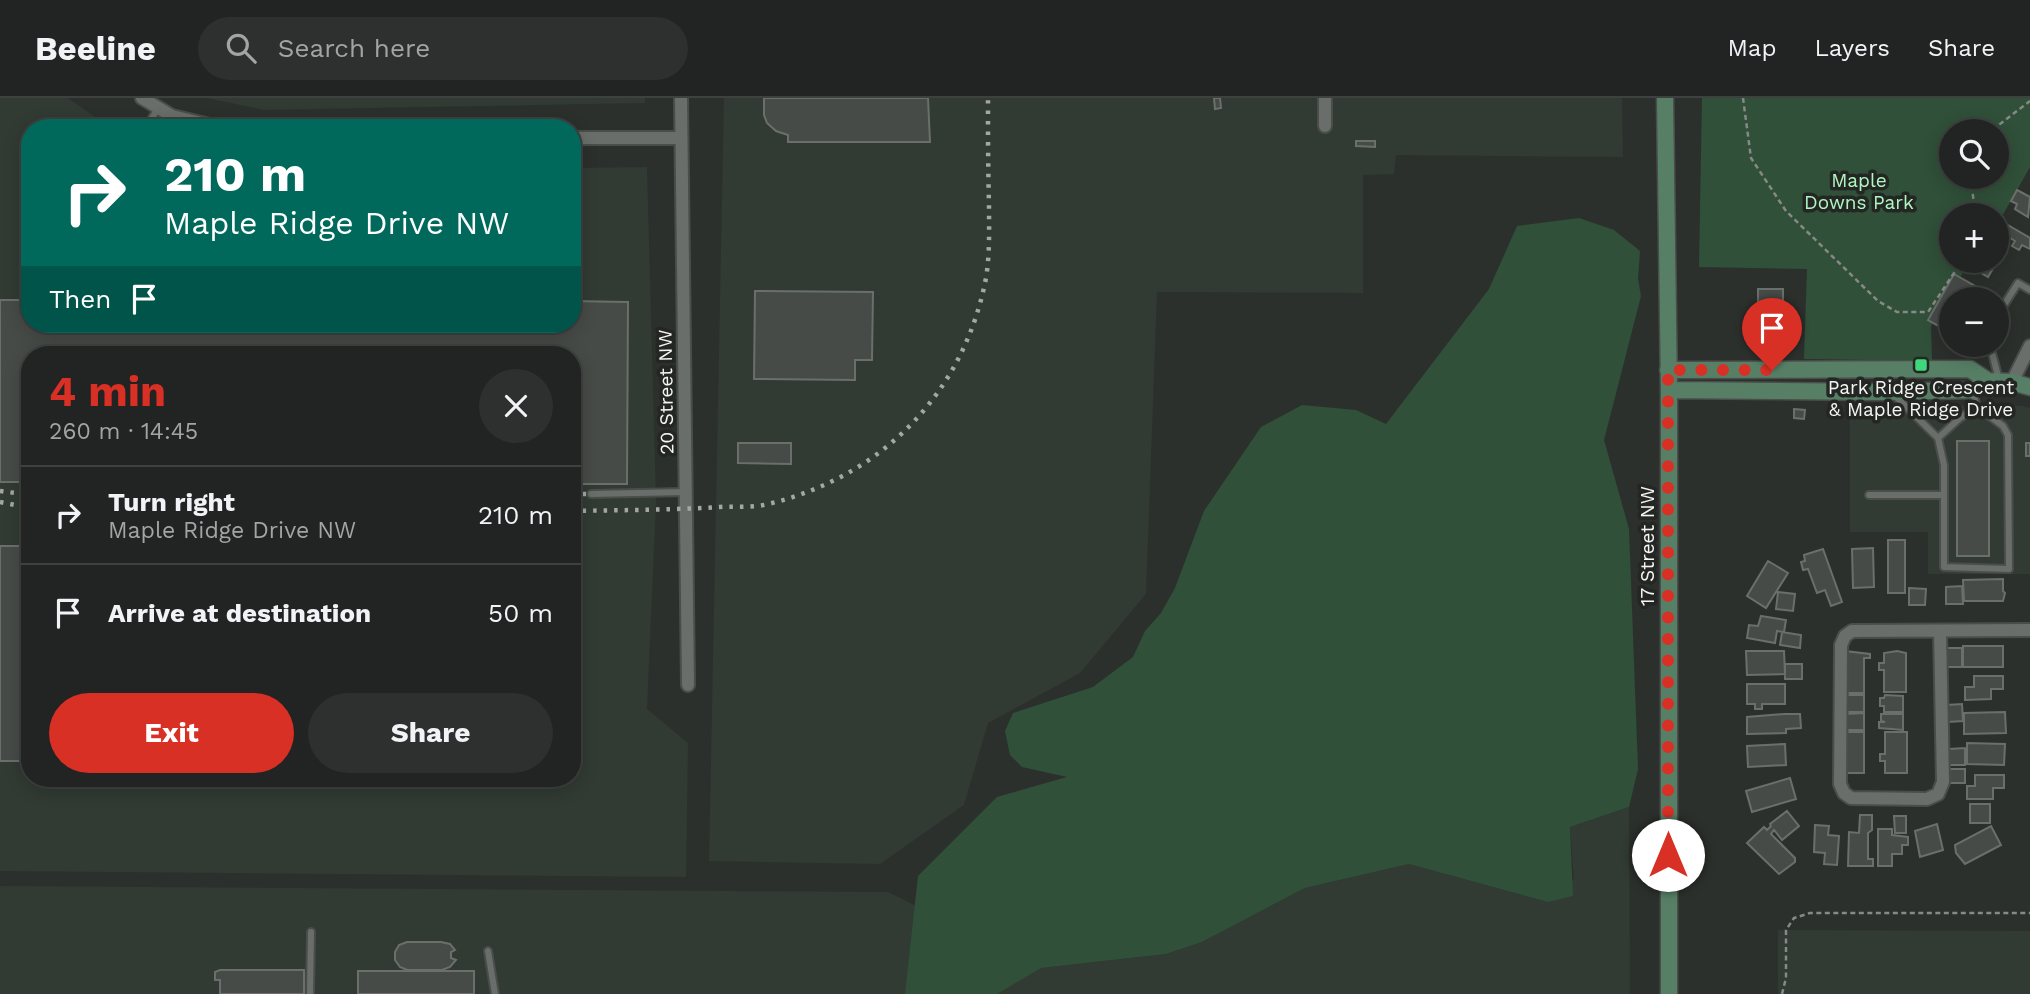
<!DOCTYPE html>
<html lang="en">
<head>
<meta charset="utf-8">
<style>
  :root { --surface:#212422; --page:#2d302f; --text:#f1f3f6; --muted:#a2a4a5; --line:#3e4140; --accent:#d93025 }
  body { margin:0; font-family:"Work Sans",sans-serif; background:var(--page); color:var(--text); height:100vh; display:flex; flex-direction:column; font-size:26px; white-space:nowrap }
  * { box-sizing:border-box; margin:0 }
  p { font-size:23px; color:var(--muted) }
  .icon { flex:none; width:38px; height:38px; fill:none; stroke:currentColor; stroke-width:2; stroke-linecap:round; stroke-linejoin:round }
  .map { position:relative; flex:1; overflow:hidden }
  .side { position:absolute; left:21px; top:248px; width:560px; height:441px; display:flex; flex-direction:column; background:var(--surface); border-radius:28px; box-shadow:0 4px 18px #0003,0 0 0 2px var(--line) }
  .side>* { flex:none }
  .guide { position:absolute; left:21px; top:21px; width:560px; height:214px; border-radius:28px; box-shadow:0 4px 18px #0003,0 0 0 2px var(--line); background:#00695c; color:#fff; overflow:hidden }
  .buttons { position:absolute; left:1939px; top:21px; display:grid; gap:14px }
  .buttons a { display:grid; place-items:center; width:70px; height:70px; border-radius:50%; background:var(--surface); box-shadow:0 4px 18px #0003,0 0 0 2px var(--line); font-size:35px }
  .pin { position:absolute; display:grid; place-items:center; width:60px; height:60px; color:#fff; margin:-72px -30px; border-radius:50% 50% 50% 0; rotate:-45deg; box-shadow:0 0 7px #0007 }
  .pin .icon { rotate:45deg }
  .me { position:absolute; width:77px; margin:-38px; rotate:0deg; stroke-linejoin:round; filter:drop-shadow(0 0 5px #0008) }
  .turn { display:flex; align-items:center; gap:24px; height:147px; padding:0 28px; font-size:32px }
  .turn .icon { width:91px; height:91px; stroke-width:2.5 }
  .turn b { display:block; font-size:49px; line-height:60px }
  .then { display:flex; align-items:center; height:66px; padding:0 28px; background:#0003; gap:14px; font-size:26px }
  .round { display:grid; place-items:center; flex:none; width:74px; height:74px; border-radius:37px; background:var(--page) }
  .summary { display:flex; align-items:center; justify-content:space-between; height:119px; padding:0 28px }
  h1 { font-size:42px; font-weight:700; line-height:52px; color:var(--accent) }
  .action { display:flex; gap:14px; margin-top:auto; padding:14px 28px }
  .action a { flex:1; height:80px; border-radius:42px; background:var(--accent); color:#fff; font-size:28px; font-weight:700; line-height:80px; text-align:center }
  .action a+a { background:var(--page); color:var(--text) }
  ul { padding:0; list-style:none }
  li { display:flex; align-items:center; gap:21px; height:98px; padding:0 28px; border-top:2px solid var(--line) }
  li div { flex:1 }
  li b { display:block; font-size:26px }
  li em { font-style:normal }
  header { display:flex; align-items:center; gap:42px; box-sizing:border-box; height:98px; padding:0 35px; background:var(--surface); border-bottom:2px solid var(--line) }
  header strong { font-size:33px }
  nav { display:flex; gap:38px; margin-inline-start:auto; font-size:24px }
  .search { width:490px; height:63px; background:var(--page); display:flex; align-items:center; gap:18px; box-sizing:border-box; padding:0 24px; border-radius:38px; color:var(--muted); font-size:26px }
  .map>svg:first-child { display:block }
  .built { fill:#313a33; fill-rule:evenodd }
  .green { fill:#305039; fill-rule:evenodd }
  .building { fill:#474b48; stroke:#6a6f6b; stroke-width:2 }
  .lines { fill:none; stroke-linecap:round; stroke-linejoin:round }
  .lane-casing { stroke:#4a4d4a; stroke-width:10 }
  .street-casing { stroke:#4a4d4a; stroke-width:16 }
  .secondary-casing { stroke:#4a4d4a; stroke-width:19 }
  .path { stroke:#868987; stroke-width:2.5; stroke-dasharray:5 3.5; stroke-linecap:butt }
  .lane { stroke:#696e6a; stroke-width:6 }
  .street { stroke:#696e6a; stroke-width:12 }
  .secondary { stroke:#577f66; stroke-width:16 }
  .rail { stroke:#a4a7a5; stroke-width:4.5; stroke-dasharray:3.5 7; stroke-linecap:butt }
  .route { stroke:#d93025; stroke-width:12; stroke-dasharray:0 21.6 }
  .poi-dot { fill:#40d77c; stroke:#232623; stroke-width:2.5 }
  .labels { text-anchor:middle; dominant-baseline:central; stroke-width:7; stroke-linejoin:round; paint-order:stroke }
  .park-label { font-size:19px; fill:#aff7c2; stroke:#232623 }
  .poi-label { font-size:19px; fill:#f3f5f3; stroke:#232623 }
  .street-label { font-size:19px; fill:#f3f5f3; stroke:#232623 }
</style>
</head>
<body>
<header>
<strong>Beeline</strong>
<div class="search"><svg class="icon" aria-label="search" viewBox="0 0 24 24"><circle cx="10" cy="10" r="6"/><path d="M15 15l6 6"/></svg>Search here</div>
<nav><a>Map</a><a>Layers</a><a>Share</a></nav>
</header>
<div class="map">
<svg width="2030" height="896" viewBox="0 0 2030 896">
  <rect width="100%" height="100%" fill="#2c302d"/>
  <path class="built" d="M 0,0 L 68,0 L 111,30 L 30,30 L 30,226 L 572,226 L 572,70 L 647,69 L 656,404 L 647,611 L 688,645 L 686,779 L 0,773 ZM 30,257 L 572,257 L 572,681 L 30,681 Z
    M 207,0 L 645,0 L 645,5 L 264,12 Z
    M 724,0 L 1622,0 L 1623,59 L 1396,57 L 1394,76 L 1363,77 L 1363,195 L 1157,194 L 1146,496 L 1080,575 L 988,625 L 964,707 L 880,766 L 709,763 Z
    M 1850,308 L 2022,308 L 2030,310 L 2030,476 L 1928,476 L 1928,434 L 1850,434 Z
    M 1629,709 L 1630,896 L 0,896 L 0,788 L 888,794 L 1041,870 L 1166,856 L 1202,844 L 1305,790 L 1409,766 L 1548,804 L 1574,781 L 1570,729 Z
    M 1778,832 L 2030,833 L 2030,896 L 1778,896 Z"/>
  <path class="green" d="M 1702,0 L 2030,0 L 2030,69 L 1997,127 L 1997,117 L 1951,117 L 1951,163 L 1970,163 L 1931,228 L 1932,263 L 1804,261 L 1807,171 L 1699,169 ZM 1951,33 L 1997,33 L 1997,79 L 1951,79 Z
    M 1579,120 L 1614,132 L 1640,153 L 1638,181 L 1641,198 L 1604,342 L 1629,431 L 1638,671 L 1629,709 L 1570,729 L 1573,798 L 1548,804 L 1409,766 L 1305,790 L 1202,844 L 1166,856 L 1041,870 L 997,896 L 905,896 L 918,778 L 997,699 L 1067,679 L 1022,669 L 1010,657 L 1005,633 L 1013,615 L 1093,589 L 1133,559 L 1145,533 L 1161,515 L 1175,490 L 1204,413 L 1261,329 L 1302,307 L 1356,312 L 1386,326 L 1489,191 L 1517,128 Z"/>
  <path class="building" d="M 764,0 L 928,0 L 930,44 L 788,44 L 788,37 L 776,33 L 767,25 L 764,17 Z
    M 1214,0 L 1220,0 L 1221,10 L 1215,11 Z
    M 1356,43 L 1375,43 L 1375,49 L 1356,48 Z
    M 2017,92 L 2030,99 L 2028,119 L 2015,111 L 2017,106 L 2011,103 Z
    M 2001,123 L 2030,140 L 2030,151 L 2022,147 L 2019,152 L 2012,148 L 2015,143 L 1997,132 Z
    M 1997,157 L 2000,158 L 1988,179 L 1971,169 L 1975,163 L 1997,163 Z
    M 1954,176 L 1982,192 L 1977,201 L 1951,201 L 1951,235 L 1928,222 Z
    M 1758,191 L 1783,191 L 1783,225 L 1758,226 Z
    M 755,193 L 873,194 L 872,262 L 855,262 L 855,282 L 754,281 Z
    M 0,202 L 30,202 L 30,226 L 572,226 L 572,203 L 628,204 L 627,386 L 572,386 L 572,257 L 30,257 L 30,384 L 0,384 Z
    M 1794,311 L 1805,312 L 1804,321 L 1794,320 Z
    M 1957,343 L 1989,343 L 1989,458 L 1957,458 Z
    M 738,345 L 791,345 L 791,366 L 738,365 Z
    M 2026,345 L 2030,345 L 2030,358 L 2026,358 Z
    M 1888,442 L 1905,442 L 1905,495 L 1888,495 Z
    M 0,448 L 30,448 L 30,663 L 0,663 Z
    M 1873,450 L 1874,489 L 1853,490 L 1852,451 Z
    M 1823,451 L 1842,504 L 1831,508 L 1825,492 L 1817,495 L 1808,471 L 1803,472 L 1801,464 L 1805,463 L 1804,457 Z
    M 1768,463 L 1788,475 L 1766,510 L 1747,498 Z
    M 2003,481 L 2003,493 L 2005,495 L 2003,503 L 1964,503 L 1963,482 Z
    M 1962,488 L 1963,506 L 1946,506 L 1946,489 Z
    M 1909,490 L 1926,491 L 1925,507 L 1909,507 Z
    M 1778,494 L 1795,496 L 1793,513 L 1776,511 Z
    M 1761,518 L 1786,522 L 1784,534 L 1777,533 L 1775,545 L 1747,540 L 1749,527 L 1758,528 Z
    M 1782,534 L 1801,537 L 1800,550 L 1780,547 Z
    M 1963,548 L 2003,548 L 2003,569 L 1963,569 Z
    M 1946,550 L 1962,550 L 1962,569 L 1946,569 Z
    M 1746,553 L 1784,553 L 1785,576 L 1747,577 Z
    M 1845,553 L 1870,556 L 1870,560 L 1864,560 L 1864,595 L 1842,595 Z
    M 1897,553 L 1906,555 L 1906,594 L 1884,594 L 1884,572 L 1879,572 L 1879,565 L 1884,565 L 1884,555 Z
    M 1785,566 L 1802,566 L 1802,581 L 1785,581 Z
    M 1974,578 L 2003,578 L 2003,591 L 1991,591 L 1991,601 L 1965,602 L 1965,589 L 1974,589 Z
    M 1747,586 L 1785,586 L 1785,606 L 1762,606 L 1762,611 L 1755,611 L 1755,606 L 1747,606 Z
    M 1846,597 L 1864,597 L 1864,614 L 1846,614 Z
    M 1885,597 L 1903,598 L 1903,614 L 1884,614 L 1884,608 L 1880,608 L 1880,600 L 1884,600 Z
    M 1962,606 L 1963,623 L 1948,624 L 1947,607 Z
    M 2005,614 L 2006,635 L 1964,636 L 1964,615 Z
    M 1864,615 L 1864,632 L 1846,632 L 1846,616 Z
    M 1784,616 L 1800,616 L 1801,630 L 1786,631 L 1786,635 L 1747,636 L 1747,619 Z
    M 1881,616 L 1903,616 L 1903,632 L 1879,630 L 1879,624 L 1885,624 L 1881,623 Z
    M 1842,634 L 1864,634 L 1864,675 L 1842,675 Z
    M 1885,634 L 1907,634 L 1907,675 L 1885,675 L 1885,663 L 1880,663 L 1880,656 L 1885,656 Z
    M 1967,645 L 2005,646 L 2004,667 L 1967,666 Z
    M 1785,646 L 1786,667 L 1748,669 L 1747,648 Z
    M 1965,650 L 1965,667 L 1949,667 L 1949,651 Z
    M 1949,671 L 1965,671 L 1965,685 L 1950,685 Z
    M 1975,677 L 2004,677 L 2004,690 L 1993,690 L 1993,701 L 1967,701 L 1967,688 L 1975,688 Z
    M 1790,680 L 1796,701 L 1752,714 L 1746,693 Z
    M 1970,706 L 1990,706 L 1990,725 L 1970,725 Z
    M 1787,713 L 1799,728 L 1782,742 L 1774,732 L 1771,736 L 1795,760 L 1795,764 L 1779,776 L 1747,745 L 1764,729 L 1767,732 L 1771,728 L 1770,726 Z
    M 1860,717 L 1872,717 L 1872,732 L 1868,735 L 1868,761 L 1873,761 L 1873,768 L 1848,768 L 1849,734 L 1859,735 Z
    M 1894,718 L 1906,718 L 1906,735 L 1895,735 Z
    M 1937,726 L 1943,752 L 1920,759 L 1915,733 Z
    M 1815,727 L 1829,728 L 1828,737 L 1839,738 L 1837,767 L 1824,766 L 1825,755 L 1814,754 Z
    M 1991,728 L 2001,747 L 1965,766 L 1956,755 L 1955,747 Z
    M 1878,731 L 1892,731 L 1892,737 L 1908,739 L 1908,747 L 1902,747 L 1902,756 L 1892,756 L 1892,768 L 1878,768 Z
    M 407,844 L 441,844 L 450,846 L 455,852 L 451,854 L 451,860 L 456,862 L 450,869 L 442,872 L 407,872 L 400,869 L 395,862 L 395,854 L 399,847 Z
    M 220,872 L 304,872 L 304,896 L 220,896 L 220,882 L 215,882 L 215,874 Z
    M 358,873 L 474,873 L 474,896 L 358,896 Z"/>
  <g class="lines">
    <g class="lane-casing">
      <path id="lane" d="M 146,30 L 158,10
        M 1997,218 L 2018,185 L 2030,192
        M 1990,247 L 1999,282
        M 1888,273 L 1891,294 L 1938,340 L 1944,367 L 1944,469 L 2009,471 L 2008,337 L 2003,328 L 1977,309 L 1972,292
        M 1938,340 L 1960,320 L 1977,309
        M 591,396 L 685,394
        M 1869,397 L 1944,397
        M 488,853 L 495,896
        M 310,896 L 311,834"/>
    </g>
    <g class="street-casing">
      <path id="street" d="M 142,0 L 172,18 L 222,30
        M 681,0 L 688,587
        M 1325,0 L 1325,28
        M 572,40 L 681,40
        M 2012,284 L 2030,248
        M 1940,534 L 1943,684 L 1938,696 L 1927,701 L 1851,700 L 1844,695 L 1840,686 L 1841,547 L 1845,538 L 1852,533 L 2030,532"/>
    </g>
    <g class="secondary-casing">
      <path id="secondary" d="M 1665,0 L 1669,292 L 1669,896
        M 1668,272 L 1970,271 L 1988,283 L 2012,284 L 2030,289
        M 1669,292 L 1882,294 L 1972,292 L 1988,283"/>
    </g>
    <path class="path" d="M 1743,0 L 1751,60 L 1786,113 L 1878,203 L 1897,214 L 1928,214 L 1962,163
      M 1994,33 L 2000,26 L 2030,3
      M 1971,79 L 1975,117
      M 1782,896 L 1786,880 L 1786,832 L 1794,820 L 1810,815 L 2030,815"/>
    <use href="#lane" class="lane"/>
    <use href="#street" class="street"/>
    <use href="#secondary" class="secondary"/>
    <path class="rail" d="M 0,393 L 30,397
      M 572,396 L 590,396
      M 0,404 L 30,410
      M 572,413 C 622,412 671,412 720,409 C 736,408 753,410 768,406 C 882,379 964,295 986,180 C 990,155 989,131 989,106 C 988,71 988,35 988,0"/>
  </g>
  <g class="lines">
    <path class="route" d="M 1668,757 L 1668,272 L 1772,272"/>
  </g>
  <rect class="poi-dot" x="1914" y="260" width="14" height="14" rx="3.5"/>
  <g class="labels">
    <g class="park-label">
      <text x="1859" y="82">Maple<tspan x="1859" dy="22">Downs Park</tspan></text>
    </g>
    <g class="poi-label">
      <text x="1921" y="289">Park Ridge Crescent<tspan x="1921" dy="22">&amp; Maple Ridge Drive</tspan></text>
    </g>
    <g class="street-label">
      <text transform="translate(666 294) rotate(-91)">20 Street NW</text>
      <text transform="translate(1647 448) rotate(-90)">17 Street NW</text>
    </g>
  </g>
</svg>
<div class="buttons">
<a><svg class="icon" aria-label="search" viewBox="0 0 24 24"><circle cx="10" cy="10" r="6"/><path d="M15 15l6 6"/></svg></a>
<a>+</a>
<a>−</a>
</div>
<div class="pin" style="left:1772px;top:272px;background:#d93025"><svg class="icon" aria-label="arrive" viewBox="0 0 24 24"><path d="M6 21V4h12l-3 4 3 4H6"/></svg></div>
<svg class="me" style="left:1668px;top:757px" viewBox="-20 -20 40 40"><circle r="19" fill="#fff"/><path d="M0-13L10 11 0 6-10 11z" fill="#d93025"/></svg>
<div class="guide">
<div class="turn"><svg class="icon" aria-label="right" viewBox="0 0 24 24"><path d="M7 20v-9h11M14 6l5 5-5 5"/></svg><div><b>210 m</b>Maple Ridge Drive NW</div></div>
<div class="then">Then<svg class="icon" aria-label="arrive" viewBox="0 0 24 24"><path d="M6 21V4h12l-3 4 3 4H6"/></svg></div>
</div>
<section class="side">
<div class="summary"><div><h1>4 min</h1><p>260 m · 14:45</p></div><a class="round"><svg class="icon" aria-label="close" viewBox="0 0 24 24"><path d="M6 6l12 12M18 6L6 18"/></svg></a></div>
<ul>
<li><svg class="icon" aria-label="right" viewBox="0 0 24 24"><path d="M7 20v-9h11M14 6l5 5-5 5"/></svg><div><b>Turn right</b><p>Maple Ridge Drive NW</p></div><em>210 m</em></li>
<li><svg class="icon" aria-label="arrive" viewBox="0 0 24 24"><path d="M6 21V4h12l-3 4 3 4H6"/></svg><div><b>Arrive at destination</b></div><em>50 m</em></li>
</ul>
<div class="action"><a>Exit</a><a>Share</a></div>
</section>
</div>
</body>
</html>
